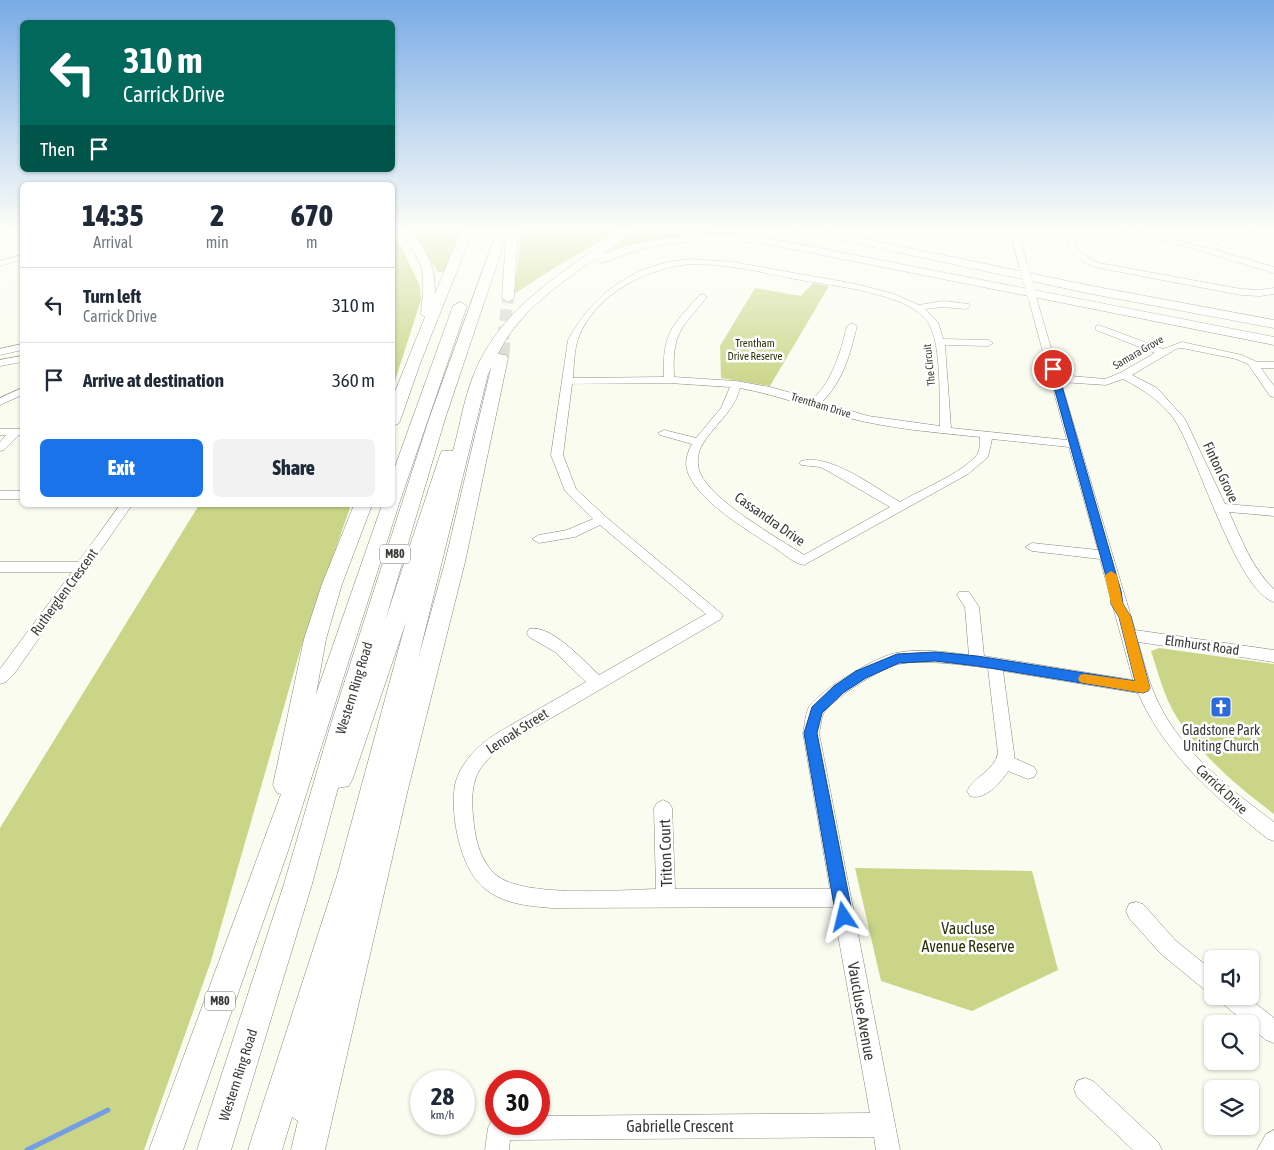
<!DOCTYPE html>
<html lang="en">
<head>
<meta charset="utf-8">
<style>
  :root { --surface:#fff; --page:#f2f2f3; --text:#1f2937; --muted:#747a83; --line:#e0e1e3; --accent:#1a73e8 }
  body { margin:0; font-family:"Asap Condensed",sans-serif; background:var(--page); color:var(--text); height:100vh; display:flex; flex-direction:column; font-size:19px; white-space:nowrap }
  * { box-sizing:border-box; margin:0 }
  p { font-size:16px; color:var(--muted) }
  .icon { flex:none; width:28px; height:28px; fill:none; stroke:currentColor; stroke-width:2; stroke-linecap:round; stroke-linejoin:round }
  .map { position:relative; flex:1; overflow:hidden }
  .drawer { position:absolute; left:20px; top:182px; width:375px; height:325px; display:flex; flex-direction:column; background:var(--surface); border-radius:8px; box-shadow:0 1px 4px #0004 }
  .drawer>* { flex:none }
  .top-card { position:absolute; left:20px; top:20px; width:375px; height:152px; border-radius:8px; box-shadow:0 1px 4px #0004; background:#00695c; color:#fff; overflow:hidden }
  .fabs { position:absolute; left:1204px; top:950px; display:grid; gap:10px }
  .fabs a { display:grid; place-items:center; width:55px; height:55px; border-radius:8px; background:var(--surface); box-shadow:0 1px 4px #0004; font-size:25px }
  .speed { position:absolute; left:410px; top:1070px; display:flex; gap:10px; font-size:25px; font-weight:700; text-align:center }
  .speed>* { display:grid; place-content:center; width:65px; height:65px; border-radius:50%; background:var(--surface); box-shadow:0 1px 4px #0004; line-height:1 }
  .speed small { font-size:12px; font-weight:400 }
  .speed .limit { border:8px solid #d22; background:#fff; color:#111 }
  .pin { position:absolute; display:grid; place-items:center; width:42px; height:42px; color:#fff; margin:-21px; border:2px solid #fff; border-radius:50%; box-shadow:0 1px 5px #0007 }
  .me { position:absolute; width:55px; margin:-28px; rotate:350deg; stroke-linejoin:round; filter:drop-shadow(0 0 4px #0008) }
  .turn { display:flex; align-items:center; gap:18px; height:105px; padding:0 20px; font-size:22px }
  .turn .icon { width:65px; height:65px; stroke-width:2.5 }
  .turn b { display:block; font-size:35px; line-height:42px }
  .then { display:flex; align-items:center; height:48px; padding:0 20px; background:#0003; gap:10px; font-size:19px }
  .eta { display:flex; justify-content:space-evenly; align-items:center; height:85px; text-align:center }
  .eta b { font-size:30px; font-weight:800; line-height:35px }
  .action { display:flex; gap:10px; margin-top:auto; padding:10px 20px }
  .action a { flex:1; height:58px; border-radius:8px; background:var(--accent); color:#fff; font-size:20px; font-weight:800; line-height:58px; text-align:center }
  .action a+a { background:var(--page); color:var(--text) }
  ul { padding:0; list-style:none }
  li { display:flex; align-items:center; gap:15px; height:75px; padding:0 20px; border-top:1px solid var(--line) }
  li div { flex:1 }
  li b { display:block; font-size:19px }
  li em { font-style:normal }
  .map>svg:first-child { display:block }
  .green { fill:#cad587 }
  .lines { fill:none; stroke-linecap:round; stroke-linejoin:round }
  .stream { stroke:#749de4; stroke-width:5 }
  .highway-tunnel-far1 { stroke:#d4d5cb; stroke-width:12; stroke-dasharray:12 6; stroke-linecap:butt }
  .highway-tunnel { stroke:#d4d5cb; stroke-width:16; stroke-dasharray:16 8; stroke-linecap:butt }
  .minor-casing { stroke:#86887e; stroke-width:1 }
  .highway-casing { stroke:#86887e; stroke-width:1 }
  .minor { fill:#fff; fill-rule:evenodd }
  .highway { fill:#fff; fill-rule:evenodd }
  .minor-bridge-casing { stroke:#86887e; stroke-width:9; stroke-linecap:butt }
  .minor-bridge { stroke:#fff; stroke-width:9 }
  .route { fill:#1a73e8; stroke:#114b97 }
  .slow { fill:#f59e0b }
  .labels { text-anchor:middle; dominant-baseline:central; stroke-width:5; stroke-linejoin:round; paint-order:stroke }
  .far-park-label { font-size:11px; fill:#2d310a; stroke:#fff }
  .far-street-label { font-size:11px; fill:#3a3b37; stroke:#fff }
  .shield { fill:#fff; stroke:#757673; stroke-width:1 }
  .shield-label { font-size:12px; font-weight:bold; fill:#3a3b37 }
  .street-label { font-size:14px; fill:#3a3b37; stroke:#fff }
  .poi-label { font-size:14px; fill:#3a3b37; stroke:#fff }
  .near-street-label { font-size:16px; fill:#3a3b37; stroke:#fff }
  .near-park-label { font-size:16px; fill:#2d310a; stroke:#fff }
</style>
</head>
<body>
<div class="map">
<svg width="1274" height="1150" viewBox="0 0 1274 1150">
  <rect width="100%" height="100%" fill="#fafcf0"/>
  <path class="green" d="M 405,228 L 464,228 L 452,254 L 449,255 L 451,256 L 444,272 L 438,272 L 417,242 Z
    M 522,228 L 622,229 L 559,265 L 514,294 Z
    M 641,229 L 739,232 L 814,246 L 812,247 C 788,244 764,238 740,236 C 692,232 648,241 602,252 Z
    M 393,233 L 397,238 L 420,286 L 421,300 L 393,387 Z
    M 813,283 L 829,286 L 770,386 L 721,378 L 720,346 L 755,288 L 801,296 Z
    M 199,505 L 351,505 L 300,651 L 211,961 L 144,1150 L 0,1150 L 0,828 Z
    M 1159,648 L 1274,664 L 1274,814 C 1237,786 1201,756 1176,716 C 1164,697 1158,672 1151,651 Z
    M 855,868 L 1032,871 L 1058,970 L 972,1011 L 881,981 Z"/>
  <g class="lines">
    <path class="stream" d="M 27,1150 L 108,1110"/>
    <path class="highway-tunnel-far1" d="M 503,339 L 508,298"/>
    <path class="highway-tunnel" d="M 501,358 L 503,338"/>
    <g class="minor-casing">
      <path id="minor" d="M 22,228 L 22,232 L 0,239 L 0,234 Z
        M 1009,228 L 1017,228 L 1028,268 L 1027,270 L 1020,268 Z
        M 1074,228 L 1082,228 L 1075,238 C 1075,252 1088,258 1099,263 L 1241,289 L 1260,290 L 1274,288 L 1274,294 L 1260,296 L 1241,295 L 1094,267 C 1081,261 1067,253 1067,238 Z
        M 1110,228 L 1123,228 L 1207,248 L 1232,236 L 1266,228 L 1274,228 L 1274,230 L 1238,240 L 1215,250 L 1274,267 L 1274,273 L 1181,245 Z
        M 22,255 L 22,259 L 0,266 L 0,261 Z
        M 693,259 L 733,262 L 856,284 L 894,294 L 919,305 L 943,301 L 969,304 L 970,306 L 966,309 L 943,307 L 925,309 L 938,322 L 943,339 L 988,340 L 993,343 L 988,346 L 945,345 L 951,428 L 1067,440 L 1028,297 L 1032,294 L 1036,297 L 1059,375 L 1105,379 L 1120,373 L 1155,353 L 1096,330 L 1096,326 L 1099,325 L 1163,349 L 1182,342 L 1242,355 L 1257,362 L 1274,362 L 1274,368 L 1261,368 L 1274,386 L 1274,397 L 1270,396 L 1248,364 L 1236,359 L 1182,348 L 1176,349 L 1132,375 L 1157,388 L 1185,419 L 1225,504 L 1274,508 L 1274,516 L 1229,512 C 1241,538 1252,569 1274,589 L 1274,602 C 1237,591 1198,457 1176,422 C 1163,402 1144,390 1123,379 L 1106,385 L 1061,382 L 1135,630 L 1274,650 L 1274,662 L 1138,642 C 1144,663 1149,684 1159,704 C 1183,753 1231,790 1274,822 L 1274,841 L 1268,839 C 1216,798 1165,755 1138,693 L 1003,671 L 1014,753 L 1014,758 L 1034,767 L 1037,772 L 1034,777 L 1028,779 L 1008,771 C 1001,783 984,801 970,796 L 967,791 C 975,775 994,772 998,753 L 988,668 C 965,665 921,659 899,664 C 882,667 836,697 825,711 C 821,716 821,726 819,733 L 900,1150 L 876,1150 L 874,1137 L 510,1140 L 509,1150 L 485,1150 L 488,1128 L 492,1120 L 496,1118 L 496,1124 L 539,1124 L 539,1116 L 870,1113 L 833,907 L 552,908 C 528,906 503,904 484,888 C 460,868 450,815 455,785 C 457,774 464,763 471,755 C 485,738 505,729 523,718 C 544,706 565,694 586,682 L 555,652 L 529,637 L 527,633 L 529,629 C 550,623 585,662 599,675 L 706,614 L 600,525 L 575,537 L 539,543 L 532,539 L 539,535 L 567,530 L 593,519 L 565,491 L 551,455 L 568,340 C 594,292 637,262 693,259 ZM 693,264 C 728,264 761,272 795,279 C 827,285 913,293 929,324 C 942,347 939,400 940,426 L 868,416 L 822,402 C 843,381 850,355 857,326 L 852,323 L 847,326 C 840,354 833,379 813,399 L 770,387 L 736,381 L 674,377 C 672,331 681,330 707,297 L 703,294 L 700,295 C 672,325 662,334 664,377 L 573,378 C 574,366 574,351 578,339 C 594,294 648,267 693,264 ZM 669,383 L 730,387 L 721,408 L 696,438 L 664,430 L 658,433 L 660,435 L 692,444 C 687,453 684,463 688,473 C 700,503 749,531 775,548 C 784,554 793,563 804,565 L 968,474 L 988,457 L 992,439 L 1069,447 L 1098,550 L 1032,543 L 1025,547 L 1032,551 L 1100,559 L 1133,680 L 984,656 L 979,607 L 969,592 L 959,592 L 957,595 L 965,607 L 969,655 C 946,652 919,648 896,653 C 877,656 820,690 809,707 C 805,714 805,725 803,733 L 830,889 L 675,889 L 672,808 L 669,803 L 663,800 L 657,803 L 654,808 L 656,889 C 619,890 523,898 496,875 C 479,860 475,837 473,816 C 470,780 476,766 505,745 L 721,619 L 723,615 L 606,517 L 576,489 L 563,455 L 572,384 ZM 740,388 C 783,396 823,413 866,422 C 904,430 942,433 980,437 C 980,444 980,451 976,456 C 963,472 919,491 900,502 C 874,487 830,453 801,461 L 799,463 L 801,465 L 820,467 L 828,471 L 890,507 L 804,555 C 778,538 712,501 700,473 C 697,466 697,455 701,447 C 712,426 734,413 740,388 Z
        M 22,344 L 22,350 L 0,355 L 0,349 Z
        M 22,356 L 22,362 L 0,366 L 0,360 Z
        M 22,388 L 22,395 L 0,405 L 0,398 Z
        M 0,429 L 22,429 L 22,435 L 19,435 L 4,450 L 0,451 L 0,442 L 6,435 L 0,435 Z
        M 0,491 L 22,491 L 22,499 L 0,499 Z
        M 120,505 L 132,505 L 14,674 L 6,682 L 0,684 L 0,669 L 72,572 L 0,572 L 0,562 L 78,562 Z
        M 1136,902 L 1143,904 L 1175,940 L 1212,970 L 1212,993 L 1205,990 L 1161,954 L 1129,918 L 1126,911 L 1129,904 Z
        M 1219,996 L 1246,996 L 1274,1018 L 1274,1043 L 1266,1040 L 1250,1027 L 1250,1024 L 1247,1024 L 1222,1003 Z
        M 1085,1078 L 1093,1081 L 1158,1142 L 1162,1150 L 1133,1150 L 1077,1097 L 1074,1089 L 1077,1081 Z
        M 1274,1130 L 1274,1150 L 1257,1150 L 1266,1134 Z"/>
    </g>
    <g class="highway-casing">
      <path id="highway" d="M 397,228 L 408,228 C 427,252 435,262 435,294 L 462,228 L 474,228 L 421,361 L 400,421 L 398,424 L 392,426 L 392,399 L 425,317 L 421,314 C 422,301 424,288 423,275 C 421,257 405,242 397,228 Z
        M 498,228 L 518,228 L 514,298 L 508,302 L 502,298 L 506,237 L 445,419 L 385,621 L 440,455 L 442,451 L 453,451 C 460,426 464,398 474,374 C 502,304 568,270 625,228 L 638,228 L 603,254 C 655,235 708,232 762,237 L 1274,337 L 1274,345 L 762,243 C 722,240 681,239 642,249 C 628,253 615,259 601,263 L 595,259 C 558,285 518,312 498,354 L 506,355 L 508,358 L 465,562 L 408,789 L 325,1150 L 291,1150 L 298,1121 L 292,1117 L 282,1150 L 248,1150 L 337,876 L 406,622 L 353,778 L 349,786 L 338,788 L 312,884 L 231,1150 L 197,1150 L 284,884 L 330,727 L 429,419 ZM 491,368 L 445,562 L 418,659 L 488,374 Z
        M 640,228 L 667,228 C 661,233 646,233 640,228 Z
        M 792,228 L 812,228 L 1092,286 L 1274,320 L 1274,328 L 1092,294 L 798,231 Z
        M 460,302 L 467,306 L 399,504 L 288,851 L 183,1150 L 149,1150 L 281,794 L 277,793 L 273,785 L 304,639 L 322,584 L 354,505 L 372,505 L 342,584 L 326,639 L 316,694 L 382,505 L 392,505 L 392,475 L 453,306 Z"/>
    </g>
    <use href="#minor" class="minor"/>
    <use href="#highway" class="highway"/>
    <g class="minor-bridge-casing">
      <path id="minor-bridge" d="M 1024,268 L 1032,297"/>
    </g>
    <use href="#minor-bridge" class="minor-bridge"/>
  </g>
  <linearGradient id="sky" x2="0" y2="1"><stop stop-color="#79abe6"/><stop offset="0.59" stop-color="#fdfef8"/><stop offset="1" stop-color="#fdfef8" stop-opacity="0"/></linearGradient>
  <rect width="1274" height="389" fill="url(#sky)"/>
  <path class="route" d="M 1050,367 L 1057,369 L 1121,591 L 1123,604 L 1131,617 L 1150,688 L 1148,691 L 1143,693 L 977,666 L 935,661 L 899,663 L 866,678 L 843,693 L 822,713 L 817,733 L 853,917 L 850,922 L 844,925 L 839,922 L 836,917 L 804,733 L 812,707 L 834,686 L 856,671 L 897,654 L 935,652 L 977,656 L 1135,681 L 1119,617 L 1111,604 L 1110,591 L 1049,369 Z"/>
  <path class="slow" d="M 1111,571 L 1117,575 L 1123,604 L 1131,617 L 1150,688 L 1148,691 L 1143,693 L 1084,683 L 1080,682 L 1078,679 L 1080,675 L 1084,674 L 1135,681 L 1119,617 L 1111,604 L 1105,575 Z"/>
  <defs>
    <g id="church-square" transform="scale(1.125)"><rect x="-9" y="-9" width="18" height="18" rx="4" fill="#2e6bd8" stroke="#fff"/><path d="M-1.2-6h2.4v3.5h3.3v2.4h-3.3V6h-2.4V-.1h-3.3v-2.4h3.3Z" fill="#fff"/></g>
  </defs>
  <g fill-rule="evenodd">
    <use href="#church-square" x="1221" y="707"/>
  </g>
  <g class="labels">
    <g class="far-park-label">
      <text x="755" y="343">Trentham<tspan x="755" dy="13">Drive Reserve</tspan></text>
    </g>
    <g class="far-street-label">
      <text transform="translate(1138 352) rotate(-30)">Samara Grove</text>
      <text transform="translate(929 365) rotate(-96)">The Circuit</text>
      <text transform="translate(821 405) rotate(17)">Trentham Drive</text>
    </g>
    <g class="shield">
      <rect x="380" y="544.5" width="30" height="19" rx="4"/>
      <rect x="205" y="991.5" width="30" height="19" rx="4"/>
    </g>
    <g class="shield-label">
      <text x="395" y="554">M80</text>
      <text x="220" y="1001">M80</text>
    </g>
    <g class="street-label">
      <text transform="translate(1221 472) rotate(65)">Finton Grove</text>
      <text transform="translate(770 519) rotate(35)">Cassandra Drive</text>
      <text transform="translate(64 592) rotate(-54)">Rutherglen Crescent</text>
      <text transform="translate(1202 645) rotate(8)">Elmhurst Road</text>
      <text transform="translate(354 688) rotate(-73)">Western Ring Road</text>
      <text transform="translate(517 731) rotate(-33)">Lenoak Street</text>
      <text transform="translate(1222 789) rotate(43)">Carrick Drive</text>
      <text transform="translate(238 1075) rotate(-72)">Western Ring Road</text>
    </g>
    <g class="poi-label">
      <text x="1221" y="730">Gladstone Park<tspan x="1221" dy="16">Uniting Church</tspan></text>
    </g>
    <g class="near-street-label">
      <text transform="translate(665 853) rotate(-92)">Triton Court</text>
      <text transform="translate(862 1011) rotate(80)">Vaucluse Avenue</text>
      <text x="680" y="1126">Gabrielle Crescent</text>
    </g>
    <g class="near-park-label">
      <text x="968" y="928">Vaucluse<tspan x="968" dy="18">Avenue Reserve</tspan></text>
    </g>
  </g>
</svg>
<div class="fabs">
<a><svg class="icon" aria-label="sound" viewBox="0 0 24 24"><path d="M4 9h4l5-4v14l-5-4H4zM17 9q2 3 0 6"/></svg></a>
<a><svg class="icon" aria-label="search" viewBox="0 0 24 24"><circle cx="10" cy="10" r="6"/><path d="M15 15l6 6"/></svg></a>
<a><svg class="icon" aria-label="layers" viewBox="0 0 24 24"><path d="M12 4l9 5-9 5-9-5zM3 14l9 5 9-5"/></svg></a>
</div>
<div class="speed"><div>28<small>km/h</small></div><div class="limit">30</div></div>
<div class="pin" style="left:1053px;top:369px;background:#d93025"><svg class="icon" aria-label="arrive" viewBox="0 0 24 24"><path d="M6 21V4h12l-3 4 3 4H6"/></svg></div>
<svg class="me" style="left:844px;top:917px" viewBox="-20 -20 40 40"><path d="M0-17L14 15 0 8-14 15z" fill="#1a73e8" stroke="#fff" stroke-width="4"/></svg>
<div class="top-card">
<div class="turn"><svg class="icon" aria-label="left" viewBox="0 0 24 24"><path d="M17 20v-9H6M10 6l-5 5 5 5"/></svg><div><b>310 m</b>Carrick Drive</div></div>
<div class="then">Then<svg class="icon" aria-label="arrive" viewBox="0 0 24 24"><path d="M6 21V4h12l-3 4 3 4H6"/></svg></div>
</div>
<section class="drawer">
<div class="eta">
<div><b>14:35</b><p>Arrival</p></div>
<div><b>2</b><p>min</p></div>
<div><b>670</b><p>m</p></div>
</div>
<ul>
<li><svg class="icon" aria-label="left" viewBox="0 0 24 24"><path d="M17 20v-9H6M10 6l-5 5 5 5"/></svg><div><b>Turn left</b><p>Carrick Drive</p></div><em>310 m</em></li>
<li><svg class="icon" aria-label="arrive" viewBox="0 0 24 24"><path d="M6 21V4h12l-3 4 3 4H6"/></svg><div><b>Arrive at destination</b></div><em>360 m</em></li>
</ul>
<div class="action"><a>Exit</a><a>Share</a></div>
</section>
</div>
</body>
</html>
